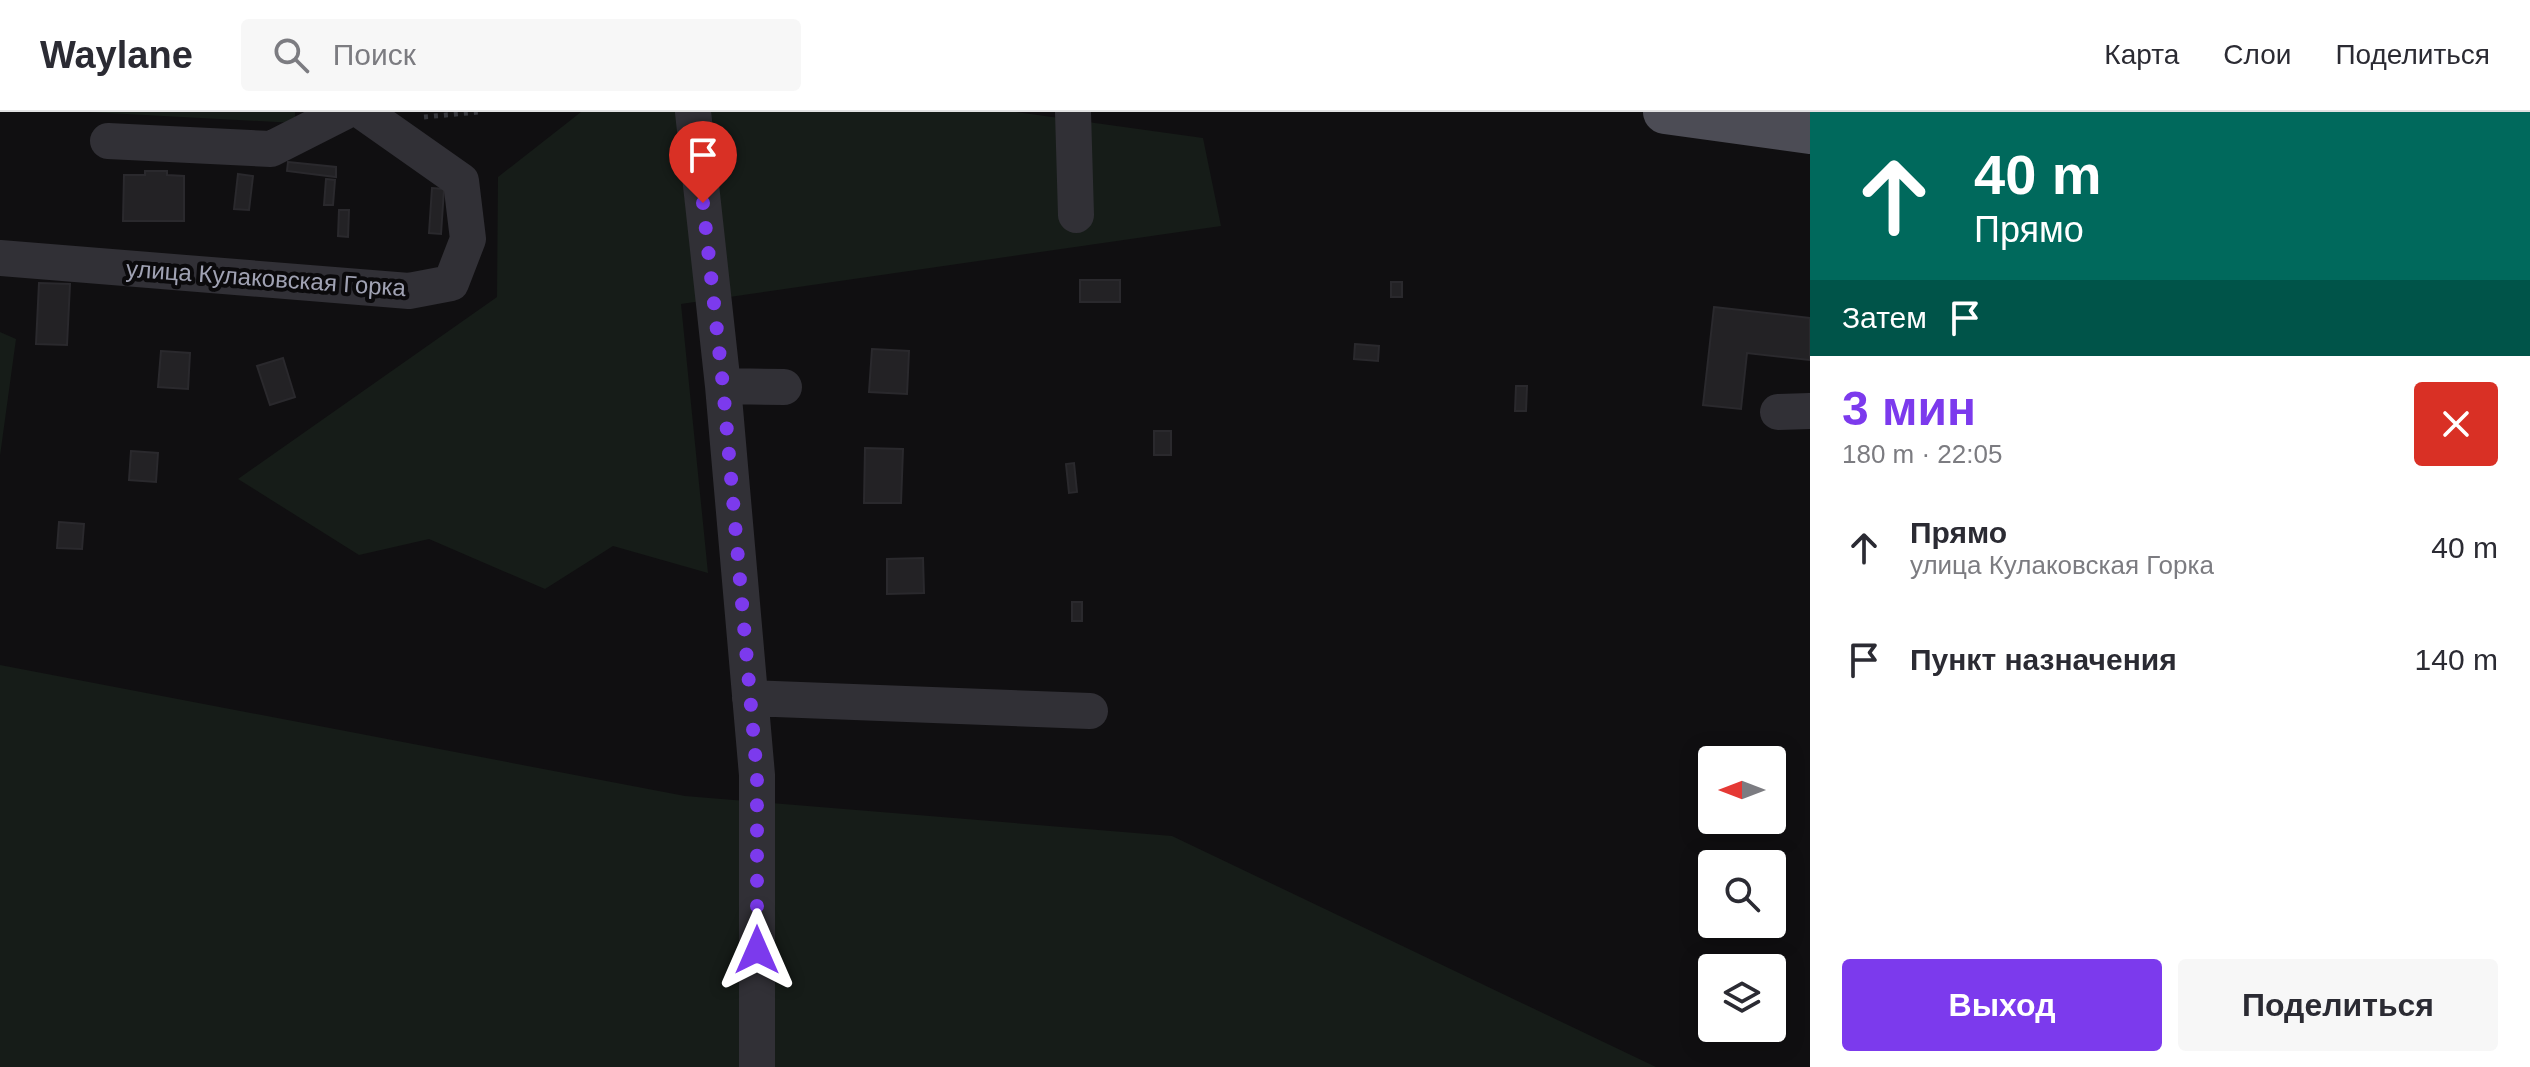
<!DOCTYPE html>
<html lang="ru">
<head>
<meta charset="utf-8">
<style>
  :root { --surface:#fff; --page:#f7f7f7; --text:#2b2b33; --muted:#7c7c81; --line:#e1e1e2; --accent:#7c3aed }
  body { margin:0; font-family:Helvetica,sans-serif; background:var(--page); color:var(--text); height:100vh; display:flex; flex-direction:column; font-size:30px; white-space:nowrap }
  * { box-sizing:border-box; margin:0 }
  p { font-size:26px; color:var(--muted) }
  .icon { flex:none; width:44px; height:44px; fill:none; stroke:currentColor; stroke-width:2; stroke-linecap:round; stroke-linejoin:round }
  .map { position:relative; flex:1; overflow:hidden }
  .side { display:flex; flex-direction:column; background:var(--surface); width:720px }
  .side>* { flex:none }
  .hud { background:#00695c; color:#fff; overflow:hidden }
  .needle { width:52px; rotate:270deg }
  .buttons { position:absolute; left:1698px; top:634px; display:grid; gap:16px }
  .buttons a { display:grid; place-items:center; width:88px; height:88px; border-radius:8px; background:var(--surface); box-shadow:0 4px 20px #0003; font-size:40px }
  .pin { position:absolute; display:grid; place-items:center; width:68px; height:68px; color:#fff; margin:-82px -34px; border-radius:50% 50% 50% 0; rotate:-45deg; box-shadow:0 0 8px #0007 }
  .pin .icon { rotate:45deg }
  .me { position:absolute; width:88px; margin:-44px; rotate:0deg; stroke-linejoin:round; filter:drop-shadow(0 0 6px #0008) }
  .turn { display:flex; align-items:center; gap:28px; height:168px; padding:0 32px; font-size:36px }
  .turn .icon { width:104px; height:104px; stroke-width:2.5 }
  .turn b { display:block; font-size:56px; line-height:68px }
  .then { display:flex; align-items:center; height:76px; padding:0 32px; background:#0003; gap:16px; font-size:30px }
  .round { display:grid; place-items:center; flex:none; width:84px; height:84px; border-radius:8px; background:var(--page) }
  .overview { display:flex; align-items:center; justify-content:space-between; height:136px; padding:0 32px }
  h1 { font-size:48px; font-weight:800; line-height:60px; color:var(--accent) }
  .button { display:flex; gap:16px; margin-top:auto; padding:16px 32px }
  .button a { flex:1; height:92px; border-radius:8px; background:var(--accent); color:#fff; font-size:32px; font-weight:800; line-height:92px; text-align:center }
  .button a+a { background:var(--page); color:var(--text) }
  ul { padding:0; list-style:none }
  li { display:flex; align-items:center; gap:24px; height:112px; padding:0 32px }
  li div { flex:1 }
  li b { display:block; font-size:30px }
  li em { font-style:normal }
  header { display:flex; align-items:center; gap:48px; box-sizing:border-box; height:112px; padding:0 40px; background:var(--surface); border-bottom:2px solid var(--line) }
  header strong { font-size:38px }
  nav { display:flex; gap:44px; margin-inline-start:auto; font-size:28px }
  .search { width:560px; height:72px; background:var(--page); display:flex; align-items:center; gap:20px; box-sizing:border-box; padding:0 28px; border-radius:8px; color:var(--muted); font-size:30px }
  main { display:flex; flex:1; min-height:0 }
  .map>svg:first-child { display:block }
  .green { fill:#161c18 }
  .building { fill:#232225; stroke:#2a292d; stroke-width:2 }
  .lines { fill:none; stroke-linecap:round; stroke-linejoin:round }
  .path { stroke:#36373d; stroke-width:5; stroke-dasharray:4 6; stroke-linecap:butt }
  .minor { stroke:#313036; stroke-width:36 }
  .major { stroke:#4c4c55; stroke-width:44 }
  .route { stroke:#7c3aed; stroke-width:14; stroke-dasharray:0 25.2 }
  .labels { text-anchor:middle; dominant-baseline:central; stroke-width:8; stroke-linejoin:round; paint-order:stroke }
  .street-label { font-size:24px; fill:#a0a2b3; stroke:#0b0a0c }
</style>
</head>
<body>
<header>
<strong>Waylane</strong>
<div class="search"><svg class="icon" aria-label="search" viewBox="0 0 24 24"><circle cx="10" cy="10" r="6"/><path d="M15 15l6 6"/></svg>Поиск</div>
<nav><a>Карта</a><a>Слои</a><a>Поделиться</a></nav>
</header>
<main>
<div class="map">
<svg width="1810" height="955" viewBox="0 0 1810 955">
  <rect width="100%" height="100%" fill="#100f11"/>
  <path class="green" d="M 89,0 L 295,0 L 295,11 Z
    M 581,0 L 1016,0 L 1203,26 L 1221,114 L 681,192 L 708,461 L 613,434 L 545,477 L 429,427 L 359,443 L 238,367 L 497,185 L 498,65 Z
    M 0,220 L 16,227 L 0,344 Z
    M 0,553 L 685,684 L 1172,724 L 1656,955 L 0,955 Z"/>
  <path class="building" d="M 288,50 L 336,55 L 336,65 L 287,59 Z
    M 145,59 L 167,59 L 167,63 L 184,64 L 184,109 L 123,109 L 124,63 L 145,63 Z
    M 238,62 L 253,64 L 249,98 L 234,97 Z
    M 326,67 L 335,68 L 333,93 L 324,93 Z
    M 432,76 L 444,77 L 441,122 L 429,121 Z
    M 339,98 L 349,98 L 348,125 L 338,124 Z
    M 1080,168 L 1120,168 L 1120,190 L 1080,190 Z
    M 1391,170 L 1402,170 L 1402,185 L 1391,185 Z
    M 39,171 L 70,172 L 67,233 L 36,232 Z
    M 1714,195 L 1810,206 L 1810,248 L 1747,241 L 1741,297 L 1703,293 Z
    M 1355,232 L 1379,234 L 1378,249 L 1354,247 Z
    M 872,237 L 909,239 L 907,282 L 869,280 Z
    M 161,239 L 190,241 L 188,277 L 158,275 Z
    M 283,246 L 295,285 L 270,293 L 257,254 Z
    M 1516,274 L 1527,274 L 1526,299 L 1515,299 Z
    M 1154,319 L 1171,319 L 1171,343 L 1154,343 Z
    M 865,336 L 903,337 L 901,391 L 864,391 Z
    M 131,339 L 158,341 L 156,370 L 129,368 Z
    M 1074,351 L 1077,380 L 1069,381 L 1066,352 Z
    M 59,410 L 84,412 L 82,437 L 57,436 Z
    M 923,446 L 924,481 L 887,482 L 887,447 Z
    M 1072,490 L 1082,490 L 1082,509 L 1072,509 Z"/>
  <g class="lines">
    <path class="path" d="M 424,5 L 478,0"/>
    <path class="minor" d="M 693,0 L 723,274 L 757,663 L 757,955
      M 1073,0 L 1076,103
      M 108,29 L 271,37 L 344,0
      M 0,146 L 409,179 L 451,171 L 468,127 L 461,69 L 363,0
      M 723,274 L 784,275
      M 1778,300 L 1810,299
      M 750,586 L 1090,599"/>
    <path class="major" d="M 1665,0 L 1810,20"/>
  </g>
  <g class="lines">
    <path class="route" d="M 703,91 L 723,274 L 757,663 L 757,838"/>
  </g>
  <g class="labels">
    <g class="street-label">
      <text transform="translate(266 166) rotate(4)">улица Кулаковская Горка</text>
    </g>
  </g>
</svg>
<div class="buttons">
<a><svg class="needle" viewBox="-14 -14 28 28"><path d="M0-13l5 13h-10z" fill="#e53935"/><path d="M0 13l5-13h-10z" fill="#7c7c81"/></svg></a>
<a><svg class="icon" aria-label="search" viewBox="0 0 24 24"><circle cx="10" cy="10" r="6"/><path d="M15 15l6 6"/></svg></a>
<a><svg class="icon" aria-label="layers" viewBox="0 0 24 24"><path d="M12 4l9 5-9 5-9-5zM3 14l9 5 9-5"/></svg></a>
</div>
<div class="pin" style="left:703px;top:91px;background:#d93025"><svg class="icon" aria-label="arrive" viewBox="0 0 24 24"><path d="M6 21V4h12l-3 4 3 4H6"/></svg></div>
<svg class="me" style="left:757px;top:838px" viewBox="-20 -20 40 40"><path d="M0-17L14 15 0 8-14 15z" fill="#7c3aed" stroke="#fff" stroke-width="4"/></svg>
</div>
<section class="side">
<div class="hud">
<div class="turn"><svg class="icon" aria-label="ahead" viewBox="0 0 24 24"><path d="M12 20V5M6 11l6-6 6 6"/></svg><div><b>40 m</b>Прямо</div></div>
<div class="then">Затем<svg class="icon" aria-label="arrive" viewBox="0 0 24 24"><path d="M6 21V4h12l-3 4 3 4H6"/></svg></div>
</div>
<div class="overview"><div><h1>3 мин</h1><p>180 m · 22:05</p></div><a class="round" style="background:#d93025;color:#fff"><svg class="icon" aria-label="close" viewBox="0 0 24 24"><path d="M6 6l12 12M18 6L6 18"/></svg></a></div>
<ul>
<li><svg class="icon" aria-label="ahead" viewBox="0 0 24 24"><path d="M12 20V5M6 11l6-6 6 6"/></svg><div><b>Прямо</b><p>улица Кулаковская Горка</p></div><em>40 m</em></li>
<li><svg class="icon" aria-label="arrive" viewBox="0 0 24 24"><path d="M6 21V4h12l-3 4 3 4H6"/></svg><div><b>Пункт назначения</b></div><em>140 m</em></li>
</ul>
<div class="button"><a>Выход</a><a>Поделиться</a></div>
</section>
</main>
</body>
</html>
